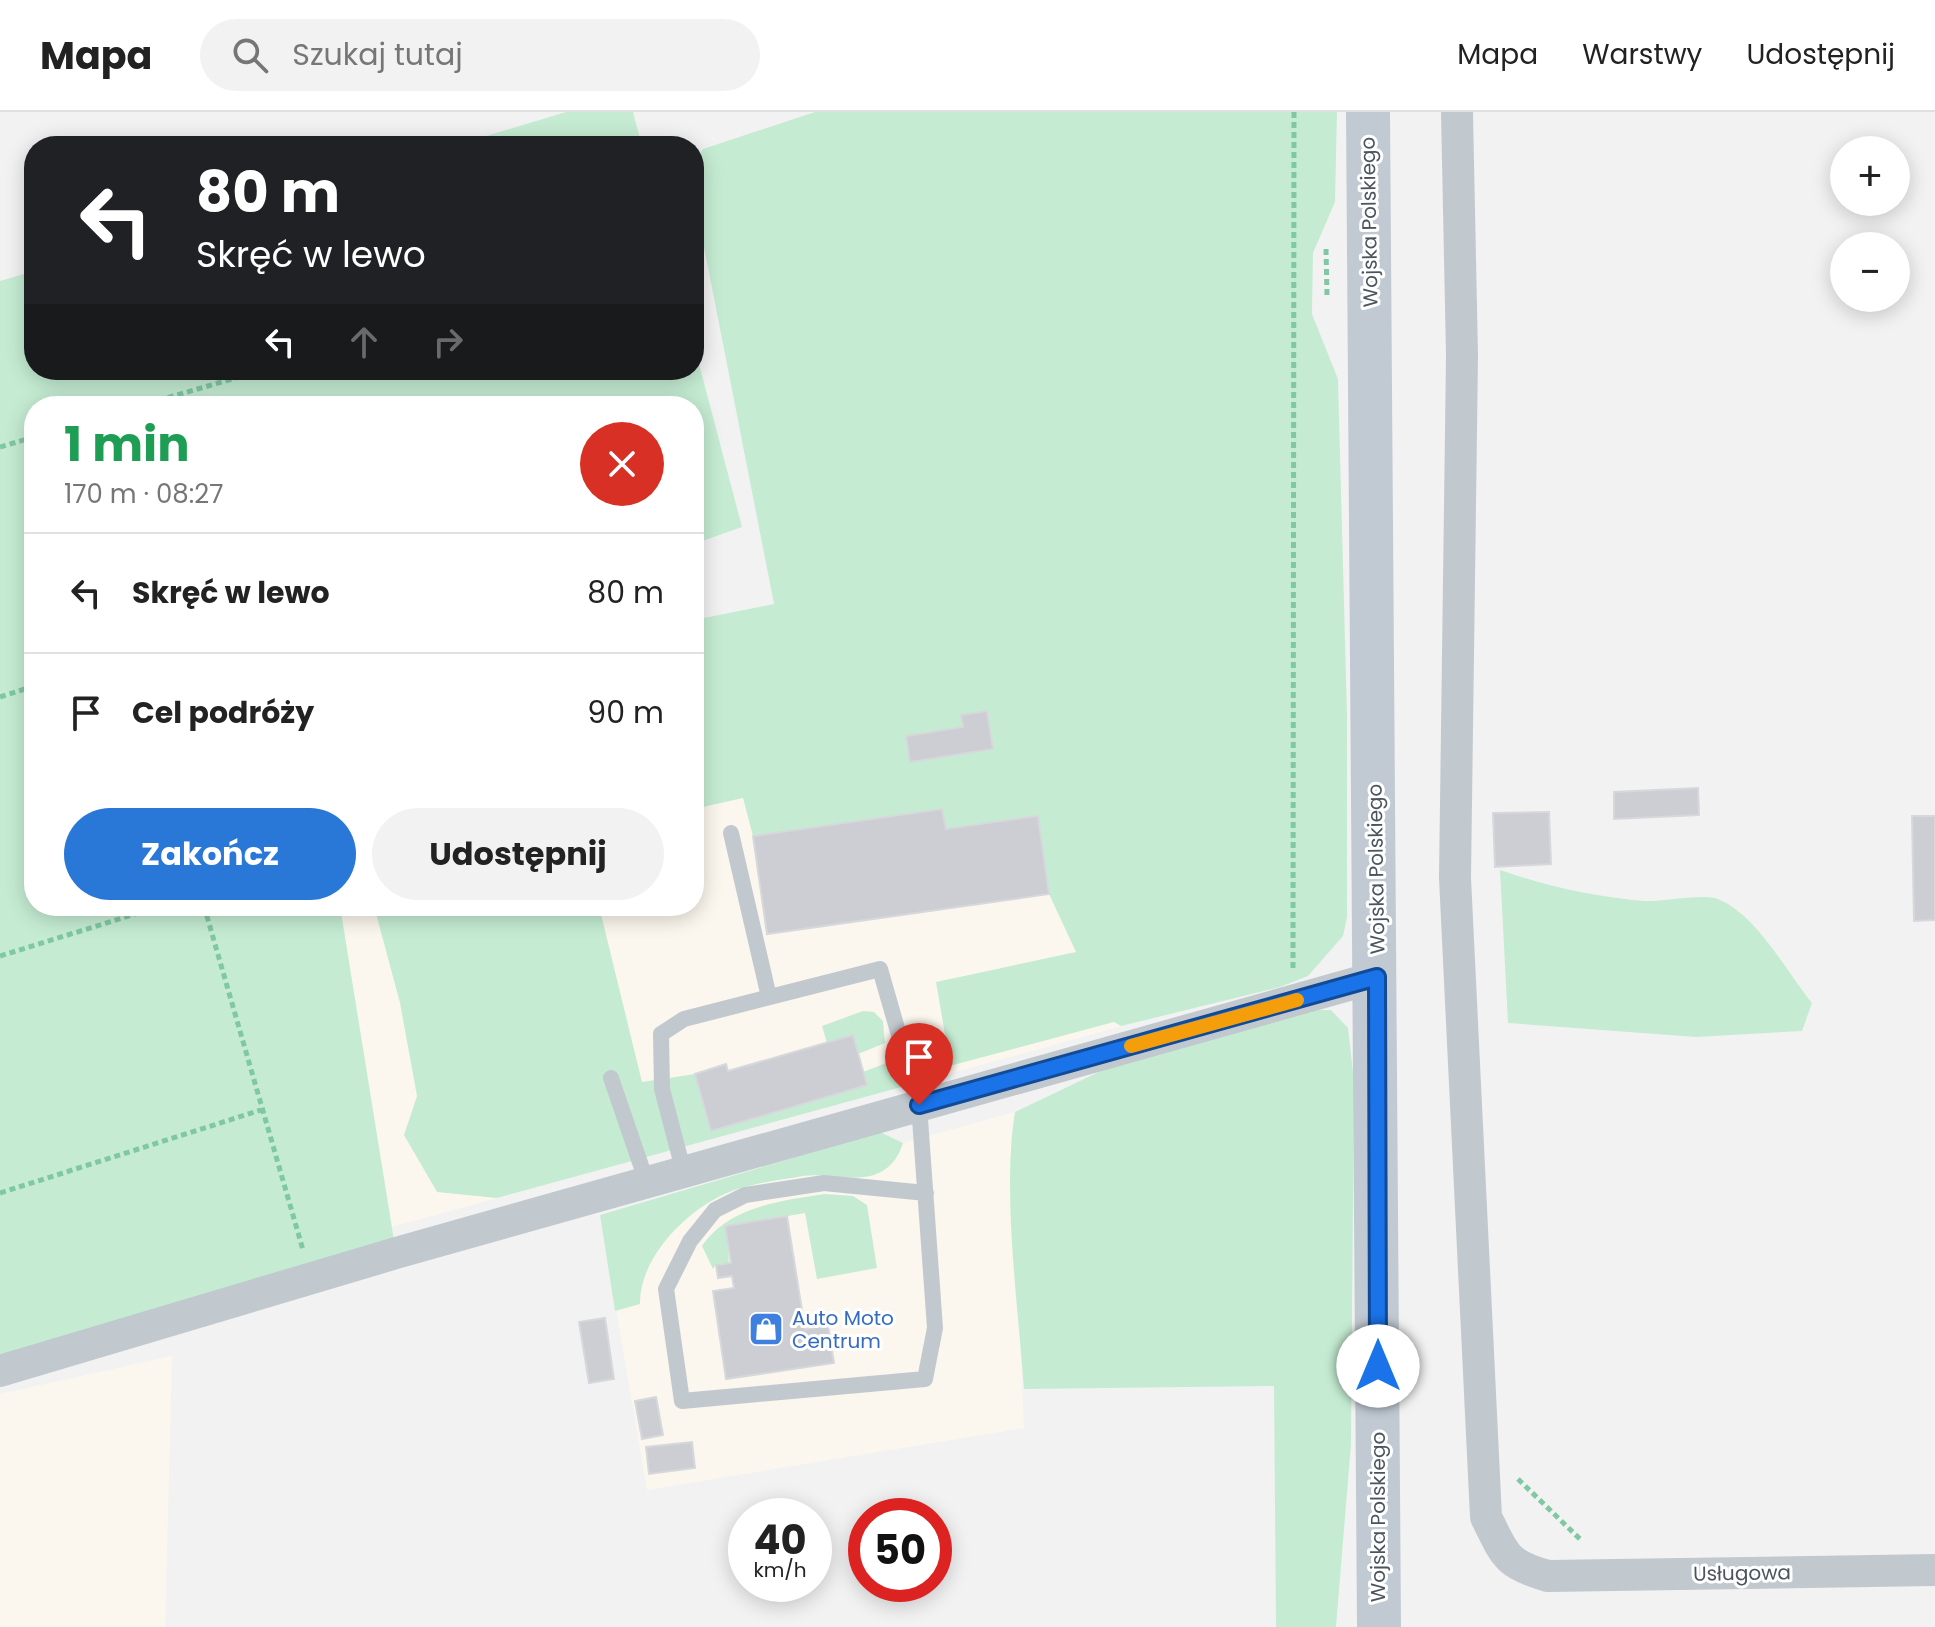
<!DOCTYPE html>
<html lang="pl">
<head>
<meta charset="utf-8">
<style>
  :root { --surface:#fff; --page:#f2f2f2; --text:#222; --muted:#767676; --line:#e0e0e0; --accent:#2977d6 }
  body { margin:0; font-family:Poppins,sans-serif; background:var(--page); color:var(--text); height:100vh; display:flex; flex-direction:column; font-size:30px; white-space:nowrap }
  * { box-sizing:border-box; margin:0 }
  p { font-size:26px; color:var(--muted) }
  .icon { flex:none; width:44px; height:44px; fill:none; stroke:currentColor; stroke-width:2; stroke-linecap:round; stroke-linejoin:round }
  .map { position:relative; flex:1; overflow:hidden }
  .panel { position:absolute; left:24px; top:284px; width:680px; height:520px; display:flex; flex-direction:column; background:var(--surface); border-radius:32px; box-shadow:0 4px 20px #0003 }
  .panel>* { flex:none }
  .guide { position:absolute; left:24px; top:24px; width:680px; height:244px; border-radius:32px; box-shadow:0 4px 20px #0003; background:#202124; color:#fff; overflow:hidden }
  .buttons { position:absolute; left:1830px; top:24px; display:grid; gap:16px }
  .buttons a { display:grid; place-items:center; width:80px; height:80px; border-radius:50%; background:var(--surface); box-shadow:0 4px 20px #0003; font-size:40px }
  .speed { position:absolute; left:728px; top:1386px; display:flex; gap:16px; font-size:40px; font-weight:700; text-align:center }
  .speed>* { display:grid; place-content:center; width:104px; height:104px; border-radius:50%; background:var(--surface); box-shadow:0 4px 20px #0003; line-height:1 }
  .speed small { font-size:20px; font-weight:400 }
  .speed .limit { border:12px solid #d22; background:#fff; color:#111 }
  .pin { position:absolute; display:grid; place-items:center; width:68px; height:68px; color:#fff; margin:-82px -34px; border-radius:50% 50% 50% 0; rotate:-45deg; box-shadow:0 0 8px #0007 }
  .pin .icon { rotate:45deg }
  .me { position:absolute; width:88px; margin:-44px; rotate:0deg; stroke-linejoin:round; filter:drop-shadow(0 0 6px #0008) }
  .turn { display:flex; align-items:center; gap:28px; height:168px; padding:0 40px; font-size:36px }
  .turn .icon { width:104px; height:104px; stroke-width:2.5 }
  .turn b { display:block; font-size:56px; line-height:68px }
  .lanes { display:flex; align-items:center; height:76px; padding:0 40px; background:#0003; justify-content:center; gap:40px; direction:ltr }
  .lanes .off { opacity:.35 }
  .round { display:grid; place-items:center; flex:none; width:84px; height:84px; border-radius:42px; background:var(--page) }
  .headline { display:flex; align-items:center; justify-content:space-between; height:136px; padding:0 40px }
  h1 { font-size:48px; font-weight:700; line-height:60px; color:#1e9e55 }
  .primary-button { display:flex; gap:16px; margin-top:auto; padding:16px 40px }
  .primary-button a { flex:1; height:92px; border-radius:48px; background:var(--accent); color:#fff; font-size:32px; font-weight:700; line-height:92px; text-align:center }
  .primary-button a+a { background:var(--page); color:var(--text) }
  ul { padding:0; list-style:none }
  li { display:flex; align-items:center; gap:24px; height:120px; padding:0 40px; border-top:2px solid var(--line) }
  li div { flex:1 }
  li b { display:block; font-size:30px }
  li em { font-style:normal }
  header { display:flex; align-items:center; gap:48px; box-sizing:border-box; height:112px; padding:0 40px; background:var(--surface); border-bottom:2px solid var(--line) }
  header strong { font-size:38px }
  nav { display:flex; gap:44px; margin-inline-start:auto; font-size:28px }
  .search { width:560px; height:72px; background:var(--page); display:flex; align-items:center; gap:20px; box-sizing:border-box; padding:0 28px; border-radius:44px; color:var(--muted); font-size:30px }
  .map>svg:first-child { display:block }
  .commercial { fill:#fbf7ee }
  .green { fill:#c5ecd3 }
  .building { fill:#ccced3; stroke:#d6d8dc; stroke-width:2 }
  .lines { fill:none; stroke-linecap:round; stroke-linejoin:round }
  .path { stroke:#7fc8a3; stroke-width:5; stroke-dasharray:6 4; stroke-linecap:butt }
  .lane { stroke:#c1c9cf; stroke-width:16 }
  .street { stroke:#c1c9cf; stroke-width:32 }
  .secondary { stroke:#c1cad3; stroke-width:44 }
  .route-casing { stroke:#114b97; stroke-width:20 }
  .route { stroke:#1a73e8; stroke-width:14 }
  .slow { stroke:#f59e0b; stroke-width:14 }
  .labels { text-anchor:middle; dominant-baseline:central; stroke-width:6; stroke-linejoin:round; paint-order:stroke }
  .street-label { font-size:20px; fill:#4b555d; stroke:#fff }
  .shop-label { font-size:20px; fill:#366cbe; stroke:#fff; text-anchor:start }
</style>
</head>
<body>
<header>
<strong>Mapa</strong>
<div class="search"><svg class="icon" aria-label="search" viewBox="0 0 24 24"><circle cx="10" cy="10" r="6"/><path d="M15 15l6 6"/></svg>Szukaj tutaj</div>
<nav><a>Mapa</a><a>Warstwy</a><a>Udostępnij</a></nav>
</header>
<div class="map">
<svg width="1935" height="1515" viewBox="0 0 1935 1515">
  <rect width="100%" height="100%" fill="#f3f2f2"/>
  <path class="commercial" d="M 1275,394 L 1282,870 L 392,1115 L 340,794 L 694,794 L 694,524 Z
    M 1015,1000 L 1011,1027 L 1024,1316 L 647,1378 L 600,1103 L 880,1020 L 903,1031 Z
    M 172,1244 L 165,1515 L 0,1515 L 0,1282 Z"/>
  <path class="green" d="M 566,0 L 633,0 L 642,34 L 453,34 Z
    M 815,0 L 1337,0 L 1335,90 L 1313,141 L 1312,202 L 1338,267 L 1347,602 L 1347,805 L 1343,824 L 1308,864 L 1280,875 L 1121,914 L 1114,910 L 938,957 L 935,936 L 946,928 L 936,870 L 1076,840 L 1049,782 L 1038,704 L 946,717 L 942,697 L 753,724 L 743,686 L 694,697 L 694,508 L 774,492 L 695,89 L 694,51 L 703,37 Z
    M 34,159 L 34,258 L 694,258 L 694,233 L 742,415 L 694,432 L 694,294 L 34,294 L 34,794 L 340,794 L 396,1141 L 0,1255 L 0,169 Z
    M 1500,758 C 1546,774 1595,785 1644,789 C 1663,790 1702,781 1718,787 C 1757,803 1786,859 1812,891 L 1802,919 L 1696,925 L 1508,911 Z
    M 374,794 L 599,794 L 642,970 L 695,962 L 712,1018 L 867,973 L 863,960 L 894,948 L 905,974 L 497,1086 L 437,1080 L 404,1023 L 417,984 L 400,891 Z
    M 1302,898 L 1331,898 L 1348,916 L 1354,969 L 1351,1332 L 1336,1515 L 1276,1515 L 1274,1274 L 1024,1277 C 1018,1193 1002,1081 1015,1000 L 1126,947 Z
    M 863,899 L 874,900 L 883,909 L 885,931 L 858,942 L 827,931 L 822,914 Z
    M 880,1020 L 903,1031 C 898,1047 888,1060 870,1064 C 850,1069 825,1061 803,1064 C 781,1068 753,1071 732,1079 C 689,1095 639,1145 640,1192 L 615,1199 L 600,1103 Z
    M 824,1082 L 853,1084 L 867,1093 L 877,1156 L 817,1167 L 805,1101 L 726,1115 L 729,1151 L 716,1152 L 713,1157 L 702,1134 C 729,1095 779,1089 824,1082 Z"/>
  <path class="building" d="M 987,599 L 993,637 L 910,650 L 906,624 L 963,615 L 961,603 Z
    M 1698,676 L 1699,703 L 1614,707 L 1614,680 Z
    M 942,697 L 946,717 L 1038,704 L 1049,782 L 767,822 L 753,724 Z
    M 1549,700 L 1551,752 L 1495,755 L 1493,701 Z
    M 1912,704 L 1935,704 L 1935,808 L 1914,809 Z
    M 853,923 L 867,973 L 711,1019 L 695,962 L 726,952 L 728,959 Z
    M 787,1104 L 805,1217 L 828,1213 L 834,1251 L 726,1267 L 713,1179 L 734,1176 L 732,1164 L 718,1166 L 716,1153 L 731,1151 L 725,1114 Z
    M 605,1206 L 614,1267 L 589,1271 L 579,1210 Z
    M 656,1285 L 663,1323 L 642,1327 L 635,1289 Z
    M 692,1330 L 695,1356 L 649,1362 L 646,1335 Z"/>
  <g class="lines">
    <path class="path" d="M 1326,137 L 1327,184
      M 139,294 L 263,258
      M 0,335 L 34,325
      M 0,585 L 34,574
      M 204,794 L 303,1138
      M 0,844 L 161,794
      M 1293,856 L 1294,0
      M 0,1081 L 261,998
      M 1518,1367 L 1582,1429"/>
    <path class="lane" d="M 731,721 L 769,885
      M 611,966 L 647,1071
      M 684,1061 L 662,977 L 661,922 L 684,907 L 880,857 L 919,993 L 935,1216 L 925,1267 L 682,1289 L 666,1177 L 690,1129 L 715,1098 L 745,1083 L 824,1071 L 926,1081"/>
    <path class="street" d="M 1457,0 L 1462,244 L 1455,766 L 1486,1405 C 1505,1443 1505,1452 1548,1464 L 1935,1458
      M 0,1259 L 396,1141 L 1377,865"/>
    <path class="secondary" d="M 1368,0 L 1379,1515"/>
  </g>
  <g class="lines">
    <g class="route-casing">
      <path id="route" d="M 919,993 L 1377,865 L 1378,1254"/>
    </g>
    <use href="#route" class="route"/>
    <path class="slow" d="M 1131,934 L 1297,888"/>
  </g>
  <defs>
    <g id="shop-square" transform="scale(1.8)"><rect x="-9" y="-9" width="18" height="18" rx="4" fill="#3f7fe0" stroke="#fff"/><path d="M-5-2.5h2.3a2.7 3.5 0 0 1 5.4 0H5L5.5 6h-11ZM-1.5-2.5h3a1.5 2.3 0 0 0-3 0Z" fill="#fff"/></g>
  </defs>
  <g fill-rule="evenodd">
    <use href="#shop-square" x="766" y="1217"/>
  </g>
  <g class="labels">
    <g class="street-label">
      <text transform="translate(1369 110) rotate(-91)">Wojska Polskiego</text>
      <text transform="translate(1376 757) rotate(-91)">Wojska Polskiego</text>
      <text transform="translate(1378 1405) rotate(-90)">Wojska Polskiego</text>
      <text transform="translate(1742 1461) rotate(-1)">Usługowa</text>
    </g>
    <g class="shop-label">
      <text x="792" y="1206">Auto Moto<tspan x="792" dy="23">Centrum</tspan></text>
    </g>
  </g>
</svg>
<div class="buttons">
<a>+</a>
<a>−</a>
</div>
<div class="speed"><div>40<small>km/h</small></div><div class="limit">50</div></div>
<div class="pin" style="left:919px;top:993px;background:#d93025"><svg class="icon" aria-label="arrive" viewBox="0 0 24 24"><path d="M6 21V4h12l-3 4 3 4H6"/></svg></div>
<svg class="me" style="left:1378px;top:1254px" viewBox="-20 -20 40 40"><circle r="19" fill="#fff"/><path d="M0-13L10 11 0 6-10 11z" fill="#1a73e8"/></svg>
<div class="guide">
<div class="turn"><svg class="icon" aria-label="left" viewBox="0 0 24 24"><path d="M17 20v-9H6M10 6l-5 5 5 5"/></svg><div><b>80 m</b>Skręć w lewo</div></div>
<div class="lanes"><svg class="icon" aria-label="left" viewBox="0 0 24 24"><path d="M17 20v-9H6M10 6l-5 5 5 5"/></svg><svg class="icon off" aria-label="ahead" viewBox="0 0 24 24"><path d="M12 20V5M6 11l6-6 6 6"/></svg><svg class="icon off" aria-label="right" viewBox="0 0 24 24"><path d="M7 20v-9h11M14 6l5 5-5 5"/></svg></div>
</div>
<section class="panel">
<div class="headline"><div><h1>1 min</h1><p>170 m · 08:27</p></div><a class="round" style="background:#d93025;color:#fff"><svg class="icon" aria-label="close" viewBox="0 0 24 24"><path d="M6 6l12 12M18 6L6 18"/></svg></a></div>
<ul>
<li><svg class="icon" aria-label="left" viewBox="0 0 24 24"><path d="M17 20v-9H6M10 6l-5 5 5 5"/></svg><div><b>Skręć w lewo</b></div><em>80 m</em></li>
<li><svg class="icon" aria-label="arrive" viewBox="0 0 24 24"><path d="M6 21V4h12l-3 4 3 4H6"/></svg><div><b>Cel podróży</b></div><em>90 m</em></li>
</ul>
<div class="primary-button"><a>Zakończ</a><a>Udostępnij</a></div>
</section>
</div>
</body>
</html>
